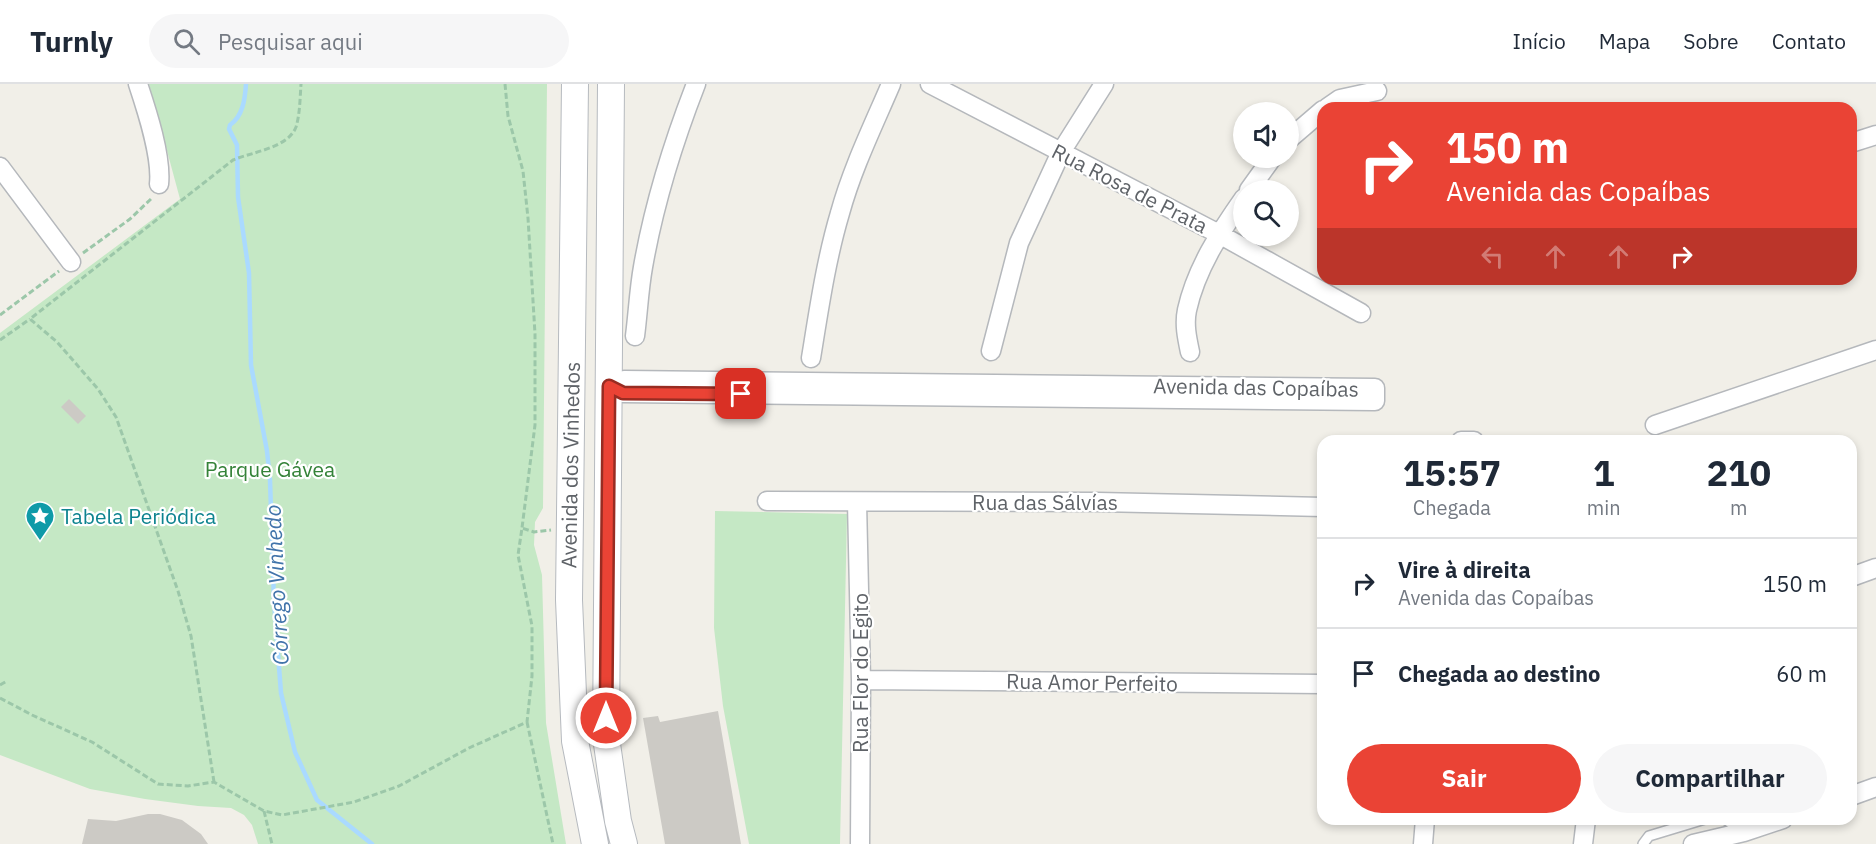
<!DOCTYPE html>
<html lang="pt">
<head>
<meta charset="utf-8">
<style>
  :root { --surface:#fff; --page:#f6f6f7; --text:#1f2937; --muted:#747a83; --line:#e0e1e3; --accent:#ea4335 }
  body { margin:0; font-family:"IBM Plex Sans",sans-serif; background:var(--page); color:var(--text); height:100vh; display:flex; flex-direction:column; font-size:22px; white-space:nowrap }
  * { box-sizing:border-box; margin:0 }
  p { font-size:20px; color:var(--muted) }
  .icon { flex:none; width:33px; height:33px; fill:none; stroke:currentColor; stroke-width:2; stroke-linecap:round; stroke-linejoin:round }
  .map { position:relative; flex:1; overflow:hidden }
  .side { position:absolute; left:1317px; top:351px; width:540px; height:390px; display:flex; flex-direction:column; background:var(--surface); border-radius:18px; box-shadow:0 3px 9px #0003 }
  .side>* { flex:none }
  .guide { position:absolute; left:1317px; top:18px; width:540px; height:183px; border-radius:18px; box-shadow:0 3px 9px #0003; background:#ea4335; color:#fff; overflow:hidden }
  .controls { position:absolute; left:1233px; top:18px; display:grid; gap:12px }
  .controls a { display:grid; place-items:center; width:66px; height:66px; border-radius:50%; background:var(--surface); box-shadow:0 3px 9px #0003; font-size:30px }
  .pin { position:absolute; display:grid; place-items:center; width:51px; height:51px; color:#fff; margin:-26px; border-radius:12px; box-shadow:0 3px 9px #0006 }
  .me { position:absolute; width:66px; margin:-33px; rotate:0deg; stroke-linejoin:round; filter:drop-shadow(0 0 4px #0008) }
  .turn { display:flex; align-items:center; gap:21px; height:126px; padding:0 30px; font-size:27px }
  .turn .icon { width:78px; height:78px; stroke-width:2.5 }
  .turn b { display:block; font-size:42px; line-height:51px }
  .lanes { display:flex; align-items:center; height:57px; padding:0 30px; background:#0003; justify-content:center; gap:30px; direction:ltr }
  .lanes .off { opacity:.35 }
  .eta { display:flex; justify-content:space-evenly; align-items:center; height:102px; text-align:center }
  .eta b { font-size:36px; font-weight:800; line-height:42px }
  .action { display:flex; gap:12px; margin-top:auto; padding:12px 30px }
  .action a { flex:1; height:69px; border-radius:36px; background:var(--accent); color:#fff; font-size:24px; font-weight:800; line-height:69px; text-align:center }
  .action a+a { background:var(--page); color:var(--text) }
  ul { padding:0; list-style:none }
  li { display:flex; align-items:center; gap:18px; height:90px; padding:0 30px; border-top:2px solid var(--line) }
  li div { flex:1 }
  li b { display:block; font-size:22px }
  li em { font-style:normal }
  header { display:flex; align-items:center; gap:36px; box-sizing:border-box; height:84px; padding:0 30px; background:var(--surface); border-bottom:2px solid var(--line) }
  header strong { font-size:28px }
  nav { display:flex; gap:33px; margin-inline-start:auto; font-size:21px }
  .search { width:420px; height:54px; background:var(--page); display:flex; align-items:center; gap:15px; box-sizing:border-box; padding:0 21px; border-radius:33px; color:var(--muted); font-size:22px }
  .map>svg:first-child { display:block }
  .green { fill:#c5e8c5 }
  .lines { fill:none; stroke-linecap:round; stroke-linejoin:round }
  .stream { stroke:#aadaff; stroke-width:4.5 }
  .building { fill:#cccac5 }
  .service-casing { stroke:#b5b8bc; stroke-width:12 }
  .minor-casing { stroke:#b5b8bc; stroke-width:21 }
  .secondary-casing { stroke:#b6babf; stroke-width:28 }
  .path { stroke:#9cc7a9; stroke-width:3; stroke-dasharray:6 3; stroke-linecap:butt }
  .service { stroke:#fff; stroke-width:9 }
  .minor { stroke:#fff; stroke-width:18 }
  .secondary { stroke:#fff; stroke-width:26 }
  .route-casing { stroke:#982c22; stroke-width:15 }
  .route { stroke:#ea4335; stroke-width:10 }
  .labels { text-anchor:middle; dominant-baseline:central; stroke-width:4.5; stroke-linejoin:round; paint-order:stroke }
  .street-label { font-size:21px; fill:#5f6368; stroke:#fff }
  .park-label { font-size:21px; fill:#348238; stroke:#fff }
  .culture-label { font-size:21px; fill:#0d838f; stroke:#fff; text-anchor:start }
  .water-label { font-size:22px; font-style:italic; fill:#4174aa; stroke:#fff }
</style>
</head>
<body>
<header>
<strong>Turnly</strong>
<div class="search"><svg class="icon" aria-label="search" viewBox="0 0 24 24"><circle cx="10" cy="10" r="6"/><path d="M15 15l6 6"/></svg>Pesquisar aqui</div>
<nav><a>Início</a><a>Mapa</a><a>Sobre</a><a>Contato</a></nav>
</header>
<div class="map">
<svg width="1876" height="760" viewBox="0 0 1876 760">
  <rect width="100%" height="100%" fill="#f1efe8"/>
  <path class="green" d="M 149,0 L 547,0 L 543,424 L 535,438 L 534,461 L 542,491 L 546,639 L 566,760 L 258,760 L 252,741 L 244,731 L 231,724 L 198,722 L 145,715 L 90,705 L 0,671 L 0,249 L 180,115 Z
    M 715,427 L 847,430 L 840,760 L 749,760 L 723,622 L 714,544 Z"/>
  <g class="lines">
    <path class="stream" d="M 246,0 C 245,15 243,32 230,41 L 229,45 L 237,61 L 238,113 L 249,189 L 251,281 L 267,367 L 270,396 L 274,517 L 281,609 L 295,668 L 317,716 L 372,760"/>
  </g>
  <path class="building" d="M 69,315 L 86,332 L 78,340 L 61,323 Z
    M 718,627 L 741,760 L 665,760 L 643,634 L 658,632 L 660,638 Z
    M 148,730 L 160,730 L 182,736 L 201,750 L 208,760 L 82,760 L 88,735 L 116,737 Z"/>
  <g class="lines">
    <g class="service-casing">
      <path id="service" d="M 1725,735 L 1742,747
        M 1643,760 L 1649,752 L 1705,735"/>
    </g>
    <g class="minor-casing">
      <path id="minor" d="M 138,0 C 147,27 162,73 159,100
        M 930,0 L 1219,150 L 1361,229
        M 1327,24 L 1340,15 L 1377,7
        M 1288,56 L 1323,26
        M 1851,59 L 1876,51
        M 0,83 L 71,178
        M 1249,106 L 1272,74
        M 635,252 C 638,229 639,205 643,183 C 654,120 673,59 696,0
        M 991,267 L 1019,159 L 1061,68 L 1104,0
        M 1190,268 C 1187,254 1184,240 1187,226 C 1196,185 1220,148 1244,114
        M 811,274 C 819,225 826,176 840,129 C 852,85 873,42 891,0
        M 624,296 L 1375,304 L 1375,317 L 623,309 L 609,302 Z
        M 1655,341 L 1876,266
        M 1461,357 L 1474,357
        M 767,417 L 1098,418 L 1323,423
        M 857,418 L 861,596 L 860,760
        M 1851,493 L 1876,484
        M 861,596 L 1323,600
        M 1851,712 L 1876,703
        M 1423,760 L 1425,735
        M 1583,760 L 1586,735
        M 1693,760 L 1744,748 L 1783,735"/>
    </g>
    <g class="secondary-casing">
      <path id="secondary" d="M 575,0 L 569,516 L 575,657 L 595,760
        M 611,0 L 606,653 L 618,737 L 624,760"/>
    </g>
    <path class="path" d="M 505,0 L 508,32 L 523,87 L 528,134 L 535,250 L 535,341 L 522,444
      M 83,169 L 130,135 L 153,113
      M 0,231 L 59,187
      M 0,256 L 30,235
      M 0,601 L 7,597
      M 0,614 L 32,631 L 92,658 L 158,700 L 188,702 L 214,698 L 264,727 L 282,731 L 354,718 L 399,702 L 469,664 L 527,638 L 532,592 L 532,542 L 518,471 L 522,444 L 534,448 L 551,446
      M 527,638 L 553,760
      M 214,698 L 191,552 L 178,507 L 116,333 L 98,305 L 57,258 L 30,235 L 233,76 C 252,68 288,64 296,43 C 300,30 300,14 301,0
      M 264,727 L 272,760"/>
    <use href="#service" class="service"/>
    <use href="#minor" class="minor"/>
    <use href="#secondary" class="secondary"/>
  </g>
  <g class="lines">
    <g class="route-casing">
      <path id="route" d="M 606,634 L 609,302 L 623,309 L 741,310"/>
    </g>
    <use href="#route" class="route"/>
  </g>
  <defs>
    <g id="sight-pin" transform="scale(1.5)"><path d="M0 17L-7.5 6A9.5 9.5 0 1 1 7.5 6Z" fill="#0f9aa8" stroke="#fff"/><path d="M0-6L1.8-2.2L6-1.7L2.9 1.2L3.7 5.4L0 3.3L-3.7 5.4L-2.9 1.2L-6-1.7L-1.8-2.2Z" fill="#fff"/></g>
  </defs>
  <g fill-rule="evenodd">
    <use href="#sight-pin" x="40" y="432"/>
  </g>
  <g class="labels">
    <g class="street-label">
      <text transform="translate(1130 104) rotate(27)">Rua Rosa de Prata</text>
      <text transform="translate(1256 303) rotate(1)">Avenida das Copaíbas</text>
      <text transform="translate(570 381) rotate(-89)">Avenida dos Vinhedos</text>
      <text x="1045" y="418">Rua das Sálvías</text>
      <text transform="translate(860 589) rotate(-90)">Rua Flor do Egito</text>
      <text transform="translate(1092 598) rotate(1)">Rua Amor Perfeito</text>
    </g>
    <g class="park-label">
      <text x="270" y="385">Parque Gávea</text>
    </g>
    <g class="culture-label">
      <text x="61" y="432">Tabela Periódica</text>
    </g>
    <g class="water-label">
      <text transform="translate(276 501) rotate(-93)">Córrego Vinhedo</text>
    </g>
  </g>
</svg>
<div class="controls">
<a><svg class="icon" aria-label="sound" viewBox="0 0 24 24"><path d="M4 9h4l5-4v14l-5-4H4zM17 9q2 3 0 6"/></svg></a>
<a><svg class="icon" aria-label="search" viewBox="0 0 24 24"><circle cx="10" cy="10" r="6"/><path d="M15 15l6 6"/></svg></a>
</div>
<div class="pin" style="left:741px;top:310px;background:#d93025"><svg class="icon" aria-label="arrive" viewBox="0 0 24 24"><path d="M6 21V4h12l-3 4 3 4H6"/></svg></div>
<svg class="me" style="left:606px;top:634px" viewBox="-20 -20 40 40"><circle r="17" fill="#ea4335" stroke="#fff" stroke-width="3"/><path d="M0-11L8 9 0 5-8 9z" fill="#fff"/></svg>
<div class="guide">
<div class="turn"><svg class="icon" aria-label="right" viewBox="0 0 24 24"><path d="M7 20v-9h11M14 6l5 5-5 5"/></svg><div><b>150 m</b>Avenida das Copaíbas</div></div>
<div class="lanes"><svg class="icon off" aria-label="left" viewBox="0 0 24 24"><path d="M17 20v-9H6M10 6l-5 5 5 5"/></svg><svg class="icon off" aria-label="ahead" viewBox="0 0 24 24"><path d="M12 20V5M6 11l6-6 6 6"/></svg><svg class="icon off" aria-label="ahead" viewBox="0 0 24 24"><path d="M12 20V5M6 11l6-6 6 6"/></svg><svg class="icon" aria-label="right" viewBox="0 0 24 24"><path d="M7 20v-9h11M14 6l5 5-5 5"/></svg></div>
</div>
<section class="side">
<div class="eta">
<div><b>15:57</b><p>Chegada</p></div>
<div><b>1</b><p>min</p></div>
<div><b>210</b><p>m</p></div>
</div>
<ul>
<li><svg class="icon" aria-label="right" viewBox="0 0 24 24"><path d="M7 20v-9h11M14 6l5 5-5 5"/></svg><div><b>Vire à direita</b><p>Avenida das Copaíbas</p></div><em>150 m</em></li>
<li><svg class="icon" aria-label="arrive" viewBox="0 0 24 24"><path d="M6 21V4h12l-3 4 3 4H6"/></svg><div><b>Chegada ao destino</b></div><em>60 m</em></li>
</ul>
<div class="action"><a>Sair</a><a>Compartilhar</a></div>
</section>
</div>
</body>
</html>
